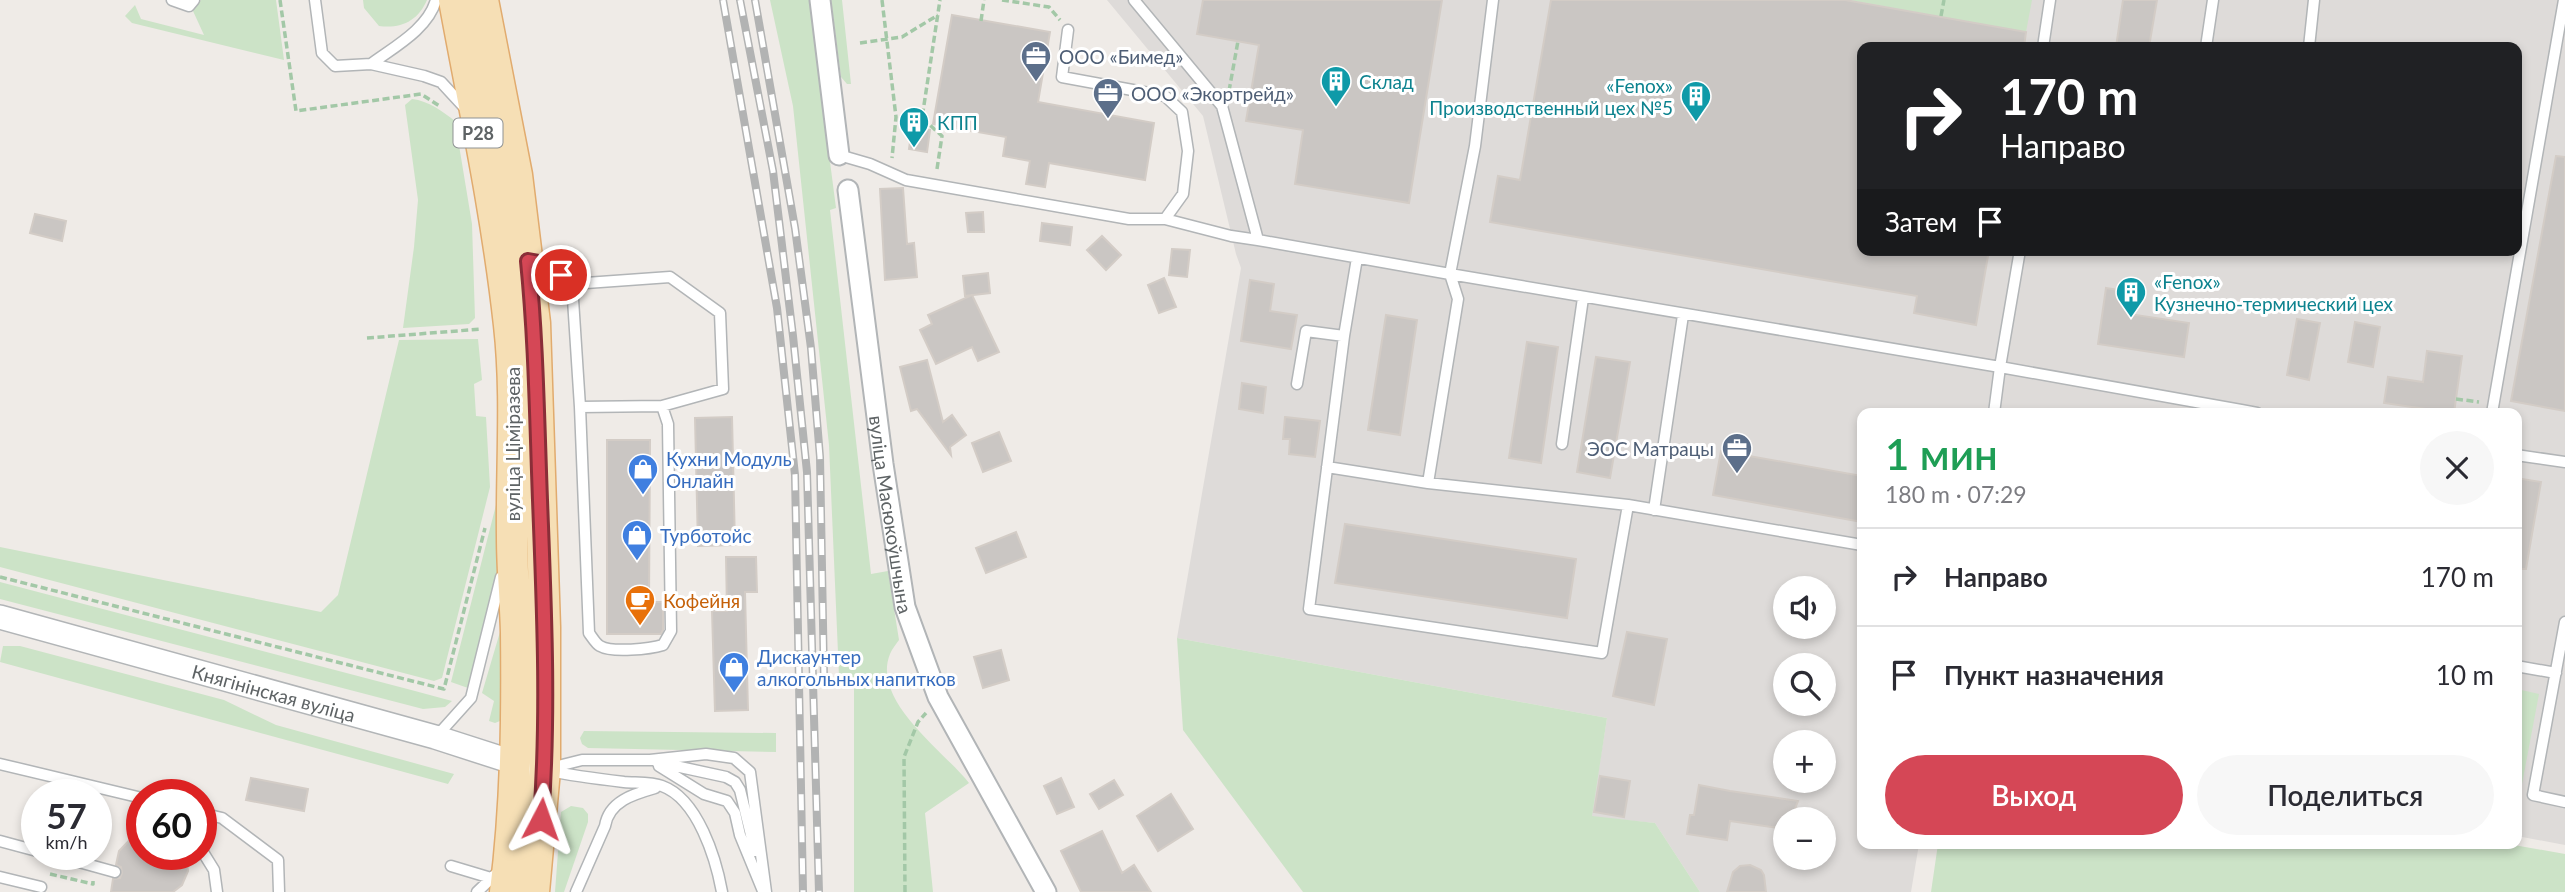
<!DOCTYPE html>
<html lang="ru">
<head>
<meta charset="utf-8">
<style>
  :root { --surface:#fff; --page:#f7f7f7; --text:#2b2b33; --muted:#7c7c81; --line:#e1e1e2; --accent:#d54756 }
  body { margin:0; font-family:Lato,sans-serif; background:var(--page); color:var(--text); height:100vh; display:flex; flex-direction:column; font-size:26px; white-space:nowrap }
  * { box-sizing:border-box; margin:0 }
  p { font-size:23px; color:var(--muted) }
  .icon { flex:none; width:38px; height:38px; fill:none; stroke:currentColor; stroke-width:2; stroke-linecap:round; stroke-linejoin:round }
  .map { position:relative; flex:1; overflow:hidden }
  .details { position:absolute; left:1857px; top:408px; width:665px; height:441px; display:flex; flex-direction:column; background:var(--surface); border-radius:14px; box-shadow:0 4px 10px #0003 }
  .details>* { flex:none }
  .banner { position:absolute; left:1857px; top:42px; width:665px; height:214px; border-radius:14px; box-shadow:0 4px 10px #0003; background:#202124; color:#fff; overflow:hidden }
  .fabs { position:absolute; left:1773px; top:576px; display:grid; gap:14px }
  .fabs a { display:grid; place-items:center; width:63px; height:63px; border-radius:50%; background:var(--surface); box-shadow:0 4px 10px #0003; font-size:35px }
  .speed { position:absolute; left:21px; top:779px; display:flex; gap:14px; font-size:35px; font-weight:700; text-align:center }
  .speed>* { display:grid; place-content:center; width:91px; height:91px; border-radius:50%; background:var(--surface); box-shadow:0 4px 10px #0003; line-height:1 }
  .speed small { font-size:18px; font-weight:400 }
  .speed .limit { border:10px solid #d22; background:#fff; color:#111 }
  .pin { position:absolute; display:grid; place-items:center; width:60px; height:60px; color:#fff; margin:-30px; border:4px solid #fff; border-radius:50%; box-shadow:0 2px 7px #0007 }
  .me { position:absolute; width:77px; margin:-38px; rotate:4deg; stroke-linejoin:round; filter:drop-shadow(0 0 5px #0008) }
  .turn { display:flex; align-items:center; gap:24px; height:147px; padding:0 28px; font-size:32px }
  .turn .icon { width:91px; height:91px; stroke-width:2.5 }
  .turn b { display:block; font-size:49px; line-height:60px }
  .then { display:flex; align-items:center; height:66px; padding:0 28px; background:#0003; gap:14px; font-size:26px }
  .round { display:grid; place-items:center; flex:none; width:74px; height:74px; border-radius:37px; background:var(--page) }
  .overview { display:flex; align-items:center; justify-content:space-between; height:119px; padding:0 28px }
  h1 { font-size:42px; font-weight:600; line-height:52px; color:#1e9e55 }
  .action { display:flex; gap:14px; margin-top:auto; padding:14px 28px }
  .action a { flex:1; height:80px; border-radius:42px; background:var(--accent); color:#fff; font-size:28px; font-weight:600; line-height:80px; text-align:center }
  .action a+a { background:var(--page); color:var(--text) }
  ul { padding:0; list-style:none }
  li { display:flex; align-items:center; gap:21px; height:98px; padding:0 28px; border-top:2px solid var(--line) }
  li div { flex:1 }
  li b { display:block; font-size:26px }
  li em { font-style:normal }
  .map>svg:first-child { display:block }
  .industrial { fill:#dedbd9; fill-rule:evenodd }
  .green { fill:#cce3c7 }
  .building { fill:#cac6c3; stroke:#d3ccc6; stroke-width:2 }
  .lines { fill:none; stroke-linecap:round; stroke-linejoin:round }
  .service-casing { stroke:#b2b5b7; stroke-width:13 }
  .minor-casing { stroke:#b2b5b7; stroke-width:23 }
  .tertiary-casing { stroke:#b2b5b7; stroke-width:26 }
  .primary-casing { stroke:#e1ab6e; stroke-width:33 }
  .path { stroke:#a3c8a7; stroke-width:3.5; stroke-dasharray:7 3.5; stroke-linecap:butt }
  .service { stroke:#fff; stroke-width:10 }
  .minor { stroke:#fff; stroke-width:19 }
  .tertiary { stroke:#fff; stroke-width:23 }
  .primary { stroke:#f6dfb5; stroke-width:30 }
  .rail-casing { stroke:#b2b3b3; stroke-width:8 }
  .rail { stroke:#fff; stroke-width:5; stroke-dasharray:16; stroke-linecap:butt }
  .route-casing { stroke:#8a2e38; stroke-width:18 }
  .route { stroke:#d54756; stroke-width:12 }
  .labels { text-anchor:middle; dominant-baseline:central; stroke-width:6; stroke-linejoin:round; paint-order:stroke }
  .shield { fill:#fff; stroke:#8e9293; stroke-width:2 }
  .shield-label { font-size:18px; font-weight:bold; fill:#5e6365 }
  .service-label { font-size:19px; fill:#4e5e75; stroke:#fff; text-anchor:start }
  .culture-label { font-size:19px; fill:#0d838f; stroke:#fff; text-anchor:start }
  .street-label { font-size:19px; fill:#5e6365; stroke:#fff }
  .shop-label { font-size:19px; fill:#366cbe; stroke:#fff; text-anchor:start }
  .food-label { font-size:19px; fill:#c56008; stroke:#fff; text-anchor:start }
</style>
</head>
<body>
<div class="map">
<svg width="2565" height="892" viewBox="0 0 2565 892">
  <rect width="100%" height="100%" fill="#efebe7"/>
  <path class="industrial" d="M 1107,0 L 2565,0 L 2565,845 L 2517,836 L 2516,413 L 1862,413 L 1862,844 L 1919,844 L 1911,892 L 1700,892 L 1655,823 L 1591,817 L 1607,718 L 1177,638 L 1241,268 L 1236,254 L 1203,116 ZM 1862,47 L 2516,47 L 2516,250 L 1862,250 ZM 1785,588 L 1824,588 L 1824,626 L 1785,626 ZM 1785,665 L 1824,665 L 1824,704 L 1785,704 ZM 1785,742 L 1824,742 L 1824,780 L 1785,780 ZM 1785,819 L 1824,819 L 1824,858 L 1785,858 Z"/>
  <path class="green" d="M 201,0 L 276,0 L 284,60 L 132,23 L 125,16 L 135,5 L 141,19 L 204,35 L 193,11 L 195,4 Z
    M 363,0 L 427,0 C 418,21 401,29 379,26 L 364,8 Z
    M 770,0 L 809,0 L 836,208 L 830,210 L 871,574 L 888,571 L 899,640 C 896,644 892,649 890,654 C 871,701 944,751 969,783 L 925,813 L 933,892 L 854,892 L 854,682 L 839,676 L 829,445 L 793,106 Z
    M 831,0 L 842,0 L 851,84 L 847,84 L 841,77 Z
    M 1850,0 L 2032,0 L 2026,32 Z
    M 412,99 C 429,101 442,111 455,121 L 472,224 L 475,318 L 469,324 L 403,328 L 414,247 L 418,200 L 405,105 Z
    M 478,339 L 482,380 L 474,384 L 476,416 L 486,417 L 490,487 L 442,678 L 434,681 L 0,567 L 0,547 L 321,612 L 338,595 L 399,340 Z
    M 496,505 L 502,557 L 468,688 L 451,682 Z
    M 0,582 L 415,691 L 452,701 L 445,707 L 423,709 L 0,599 Z
    M 500,632 L 502,715 L 500,721 L 495,723 L 489,721 L 494,701 L 482,693 Z
    M 1177,638 L 1607,718 L 1592,816 L 1655,823 L 1700,892 L 1303,892 L 1183,730 Z
    M 3,646 L 20,646 L 224,700 L 276,725 L 454,774 L 448,784 L 0,662 Z
    M 2517,689 L 2539,694 L 2522,784 L 2517,783 Z
    M 584,731 L 776,733 L 776,752 L 588,748 L 582,744 L 580,738 Z
    M 571,806 L 583,808 L 588,814 L 588,822 L 564,892 L 555,892 L 561,812 Z
    M 1938,844 L 2508,844 L 2565,854 L 2565,892 L 1931,892 Z"/>
  <path class="building" d="M 1203,0 L 1442,0 L 1409,203 L 1295,184 L 1303,130 L 1246,121 L 1259,45 L 1197,34 Z
    M 1551,0 L 1845,0 L 2026,32 L 2024,47 L 1862,47 L 1862,250 L 1989,250 L 1976,325 L 1914,313 L 1917,296 L 1490,222 L 1498,176 L 1520,180 Z
    M 2123,0 L 2157,0 L 2149,47 L 2116,47 Z
    M 952,15 L 1050,32 L 1038,102 L 1154,123 L 1145,180 L 1049,163 L 1045,187 L 1026,184 L 1030,161 L 1003,156 L 1006,137 L 933,124 Z
    M 912,128 L 930,130 L 927,152 L 909,149 Z
    M 2556,156 L 2565,157 L 2565,411 L 2511,401 Z
    M 903,188 L 907,244 L 914,243 L 917,277 L 885,280 L 880,189 Z
    M 983,212 L 984,232 L 968,232 L 966,213 Z
    M 35,214 L 66,221 L 62,241 L 30,233 Z
    M 1042,223 L 1072,227 L 1070,245 L 1040,241 Z
    M 1102,236 L 1121,255 L 1106,270 L 1087,250 Z
    M 1172,249 L 1190,250 L 1187,277 L 1169,275 Z
    M 988,273 L 990,293 L 965,296 L 963,276 Z
    M 1164,278 L 1176,307 L 1159,313 L 1148,285 Z
    M 1250,280 L 1274,284 L 1270,311 L 1297,315 L 1291,349 L 1241,341 Z
    M 2106,288 L 2132,292 L 2129,314 L 2189,323 L 2184,357 L 2098,344 Z
    M 972,295 L 999,352 L 978,361 L 972,347 L 936,364 L 920,330 L 932,324 L 928,315 Z
    M 1386,315 L 1417,320 L 1400,435 L 1368,430 Z
    M 2297,319 L 2320,323 L 2309,380 L 2287,375 Z
    M 2355,322 L 2380,327 L 2373,367 L 2348,362 Z
    M 1527,342 L 1558,347 L 1541,463 L 1509,458 Z
    M 2427,351 L 2462,356 L 2454,413 L 2384,403 L 2388,377 L 2423,382 Z
    M 1596,357 L 1630,362 L 1610,478 L 1577,472 Z
    M 927,360 L 943,422 L 952,415 L 966,435 L 950,447 L 951,455 L 917,409 L 911,411 L 900,367 Z
    M 1242,383 L 1266,387 L 1263,413 L 1239,409 Z
    M 732,417 L 735,545 L 698,546 L 695,418 Z
    M 1285,417 L 1320,421 L 1315,457 L 1289,454 L 1290,439 L 1283,439 Z
    M 999,432 L 1011,461 L 983,472 L 972,443 Z
    M 607,440 L 650,440 L 649,602 L 663,602 L 663,630 L 661,634 L 607,634 Z
    M 1721,451 L 1862,476 L 1862,522 L 1713,495 Z
    M 2516,478 L 2541,482 L 2526,569 L 2516,569 Z
    M 1345,524 L 1576,559 L 1567,618 L 1335,583 Z
    M 1016,532 L 1026,557 L 986,573 L 976,548 Z
    M 726,557 L 756,557 L 757,592 L 745,592 L 748,710 L 715,711 L 712,611 L 727,611 Z
    M 1627,632 L 1667,639 L 1654,705 L 1613,696 Z
    M 1001,650 L 1009,680 L 983,688 L 974,657 Z
    M 1600,776 L 1630,781 L 1624,817 L 1594,812 Z
    M 251,778 L 308,789 L 304,811 L 246,800 Z
    M 1061,778 L 1074,807 L 1057,814 L 1044,786 Z
    M 1114,780 L 1123,795 L 1099,809 L 1090,794 Z
    M 1699,785 L 1730,791 L 1798,801 L 1791,819 L 1785,819 L 1785,829 L 1730,821 L 1727,840 L 1687,834 L 1690,815 L 1694,815 Z
    M 1171,794 L 1193,829 L 1158,851 L 1137,816 Z
    M 142,827 L 142,854 L 186,854 L 188,871 L 182,885 L 173,892 L 111,892 L 113,879 L 120,878 L 122,873 L 121,867 L 116,865 L 119,851 Z
    M 1102,831 L 1122,873 L 1134,865 L 1151,892 L 1081,892 L 1061,851 Z
    M 1750,865 L 1761,870 L 1764,875 L 1766,892 L 1727,892 L 1733,872 L 1740,866 Z"/>
  <g class="lines">
    <g class="service-casing">
      <path id="service" d="M 172,0 L 189,6 L 194,0
        M 315,0 L 322,53 L 335,66 L 371,64 L 424,76 L 441,82 L 465,108
        M 1134,0 L 1222,106 L 1258,240 L 1450,274 L 1458,299 L 1428,483
        M 1493,0 L 1475,146 L 1450,274 L 2000,367 L 2020,250
        M 2043,47 L 2050,0
        M 2206,47 L 2213,0
        M 2309,47 L 2314,0
        M 371,64 C 394,47 428,29 436,0
        M 839,155 L 870,164 L 906,180 L 1129,219 L 1165,219 L 1183,194 L 1188,151 L 1182,112 L 1165,96 L 1062,77 L 1068,30
        M 1165,219 L 1231,236 L 1258,240
        M 532,261 L 550,265 L 572,284 L 580,407 L 589,633 C 592,637 596,644 600,646 C 612,653 650,649 663,645 L 671,631 L 668,424 L 662,406 L 580,407
        M 572,284 L 670,277 L 720,313 L 723,389 L 662,406
        M 1297,384 L 1306,331 L 1344,336 L 1357,258
        M 2241,410 L 2257,413
        M 1994,413 L 2000,367 L 2241,410 L 2241,413
        M 2492,413 L 2564,0
        M 1562,444 L 1583,298
        M 2516,455 L 2565,462
        M 1327,467 L 1428,483 L 1628,505 L 1602,653 L 1309,609 L 1344,336
        M 1628,505 L 1862,545
        M 1654,510 L 1683,315
        M 2565,622 L 2533,795 L 2565,802
        M 2516,666 L 2556,673
        M 436,737 L 471,698 L 501,577
        M 657,762 L 726,777 L 735,782 L 740,790 L 755,851
        M 0,764 L 142,798
        M 659,766 L 704,794 L 727,801 L 735,813 L 740,835 L 763,891
        M 550,768 L 582,760 L 650,760 L 706,754 L 734,758 L 750,772 L 766,892
        M 549,771 C 574,776 599,779 624,782 C 636,783 652,782 662,786 C 698,799 716,859 722,892
        M 69,794 L 73,782
        M 201,813 L 222,818 L 278,860 L 279,892
        M 0,841 L 37,851
        M 201,849 L 214,870 L 217,892
        M 50,854 L 115,872
        M 451,866 L 491,878
        M 0,877 L 41,887
        M 477,892 L 499,871
        M 576,892 L 605,826 C 609,801 634,794 655,788"/>
    </g>
    <g class="minor-casing">
      <g id="minor">
        <path d="M 820,0 L 839,155"/>
        <path id="s1" d="M 848,190 L 883,464 L 905,607 L 938,697 L 1046,892"/>
      </g>
    </g>
    <g class="tertiary-casing">
      <g id="tertiary">
        <path id="s2" d="M 0,617 L 435,737 L 528,767"/>
      </g>
    </g>
    <g class="primary-casing">
      <path id="primary" d="M 454,0 C 474,108 497,216 509,325 C 517,396 511,466 512,537 C 512,569 515,600 516,632 C 517,719 516,806 505,892
        M 483,0 L 517,175 L 535,323 L 545,627 L 545,770 L 534,892"/>
    </g>
    <path class="path" d="M 280,0 L 296,111 L 421,94 L 441,107
      M 882,0 L 896,117 L 892,158
      M 1002,0 L 1049,7 L 1060,20
      M 1941,16 L 1944,0
      M 981,21 L 984,0
      M 860,43 L 902,37 L 938,15
      M 1229,91 L 1238,41
      M 937,169 L 942,136 L 922,118 L 940,0
      M 367,338 L 482,329
      M 2456,399 L 2479,402
      M 0,577 L 444,689 L 485,528
      M 50,874 L 93,884 L 93,881
      M 905,892 L 904,757 L 918,722 L 926,713"/>
    <use href="#service" class="service"/>
    <use href="#minor" class="minor"/>
    <use href="#tertiary" class="tertiary"/>
    <use href="#primary" class="primary"/>
    <g class="rail-casing">
      <path id="rail" d="M 723,0 L 777,308 L 795,475 L 803,892
        M 740,0 L 773,171 L 793,336 L 807,472 L 819,892
        M 755,0 L 795,228 L 811,348 L 820,457 L 824,679"/>
    </g>
    <use href="#rail" class="rail"/>
  </g>
  <g class="lines">
    <g class="route-casing">
      <path id="route" d="M 541,819 C 549,713 544,606 540,500 C 537,420 536,340 528,261 L 550,265 L 561,275"/>
    </g>
    <use href="#route" class="route"/>
  </g>
  <defs>
    <g id="office-pin" transform="scale(1.575)"><path d="M0 17L-7.5 6A9.5 9.5 0 1 1 7.5 6Z" fill="#5c6f8a" stroke="#fff"/><path d="M-6-3h4V-5.5h4V-3h4V5H-6ZM-1-4.5V-3h2v-1.5ZM-6 0V1H6V0Z" fill="#fff"/></g>
    <g id="building-pin" transform="scale(1.575)"><path d="M0 17L-7.5 6A9.5 9.5 0 1 1 7.5 6Z" fill="#0f9aa8" stroke="#fff"/><path d="M-4-6H4V6H1V3H-1V6H-4ZM-2.5-4.3h1.7v1.8h-1.7ZM.8-4.3h1.7v1.8H.8ZM-2.5-1h1.7V.8h-1.7ZM.8-1h1.7V.8H.8Z" fill="#fff"/></g>
    <g id="shop-pin" transform="scale(1.575)"><path d="M0 17L-7.5 6A9.5 9.5 0 1 1 7.5 6Z" fill="#3f7fe0" stroke="#fff"/><path d="M-5-2.5h2.3a2.7 3.5 0 0 1 5.4 0H5L5.5 6h-11ZM-1.5-2.5h3a1.5 2.3 0 0 0-3 0Z" fill="#fff"/></g>
    <g id="cafe-pin" transform="scale(1.575)"><path d="M0 17L-7.5 6A9.5 9.5 0 1 1 7.5 6Z" fill="#e8710a" stroke="#fff"/><path d="M-5.5-4.5H6V0H3Q3 3.5 0 3.5H-2.5Q-5.5 3.5-5.5 0ZM3-3.2v2h1.7v-2ZM-6 4.5H4V6H-6Z" fill="#fff"/></g>
  </defs>
  <g fill-rule="evenodd">
    <use href="#office-pin" x="1036" y="56"/>
    <use href="#building-pin" x="1336" y="81"/>
    <use href="#office-pin" x="1108" y="93"/>
    <use href="#building-pin" x="1696" y="96"/>
    <use href="#building-pin" x="914" y="122"/>
    <use href="#building-pin" x="2131" y="292"/>
    <use href="#office-pin" x="1737" y="448"/>
    <use href="#shop-pin" x="643" y="469"/>
    <use href="#shop-pin" x="637" y="535"/>
    <use href="#cafe-pin" x="640" y="600"/>
    <use href="#shop-pin" x="734" y="667"/>
  </g>
  <g class="labels">
    <rect class="shield" x="453.5" y="118.5" width="49" height="29" rx="5"/>
    <g class="shield-label">
      <text x="478" y="133">Р28</text>
    </g>
    <g class="service-label">
      <text x="1059" y="56">ООО «Бимед»</text>
      <text x="1131" y="93">ООО «Экортрейд»</text>
      <text x="1714" y="448" text-anchor="end">ЭОС Матрацы</text>
    </g>
    <g class="culture-label">
      <text x="1359" y="81">Склад</text>
      <text x="1673" y="85" text-anchor="end">«Fenox»<tspan x="1673" dy="22">Производственный цех №5</tspan></text>
      <text x="937" y="122">КПП</text>
      <text x="2154" y="281">«Fenox»<tspan x="2154" dy="22">Кузнечно-термический цех</tspan></text>
    </g>
    <g class="street-label">
      <text transform="translate(512 444) rotate(-90)">вуліца Ціміразева</text>
      <text stroke="none"><textPath href="#s1" startOffset="327">вуліца Масюкоўшчына</textPath></text>
      <text stroke="none"><textPath href="#s2" startOffset="284">Княгінінская вуліца</textPath></text>
    </g>
    <g class="shop-label">
      <text x="666" y="458">Кухни Модуль<tspan x="666" dy="22">Онлайн</tspan></text>
      <text x="660" y="535">Турботойс</text>
      <text x="757" y="656">Дискаунтер<tspan x="757" dy="22">алкогольных напитков</tspan></text>
    </g>
    <g class="food-label">
      <text x="663" y="600">Кофейня</text>
    </g>
  </g>
</svg>
<div class="fabs">
<a><svg class="icon" aria-label="sound" viewBox="0 0 24 24"><path d="M4 9h4l5-4v14l-5-4H4zM17 9q2 3 0 6"/></svg></a>
<a><svg class="icon" aria-label="search" viewBox="0 0 24 24"><circle cx="10" cy="10" r="6"/><path d="M15 15l6 6"/></svg></a>
<a>+</a>
<a>−</a>
</div>
<div class="speed"><div>57<small>km/h</small></div><div class="limit">60</div></div>
<div class="pin" style="left:561px;top:275px;background:#d93025"><svg class="icon" aria-label="arrive" viewBox="0 0 24 24"><path d="M6 21V4h12l-3 4 3 4H6"/></svg></div>
<svg class="me" style="left:541px;top:819px" viewBox="-20 -20 40 40"><path d="M0-17L14 15 0 8-14 15z" fill="#d54756" stroke="#fff" stroke-width="4"/></svg>
<div class="banner">
<div class="turn"><svg class="icon" aria-label="right" viewBox="0 0 24 24"><path d="M7 20v-9h11M14 6l5 5-5 5"/></svg><div><b>170 m</b>Направо</div></div>
<div class="then">Затем<svg class="icon" aria-label="arrive" viewBox="0 0 24 24"><path d="M6 21V4h12l-3 4 3 4H6"/></svg></div>
</div>
<section class="details">
<div class="overview"><div><h1>1 мин</h1><p>180 m · 07:29</p></div><a class="round"><svg class="icon" aria-label="close" viewBox="0 0 24 24"><path d="M6 6l12 12M18 6L6 18"/></svg></a></div>
<ul>
<li><svg class="icon" aria-label="right" viewBox="0 0 24 24"><path d="M7 20v-9h11M14 6l5 5-5 5"/></svg><div><b>Направо</b></div><em>170 m</em></li>
<li><svg class="icon" aria-label="arrive" viewBox="0 0 24 24"><path d="M6 21V4h12l-3 4 3 4H6"/></svg><div><b>Пункт назначения</b></div><em>10 m</em></li>
</ul>
<div class="action"><a>Выход</a><a>Поделиться</a></div>
</section>
</div>
</body>
</html>
